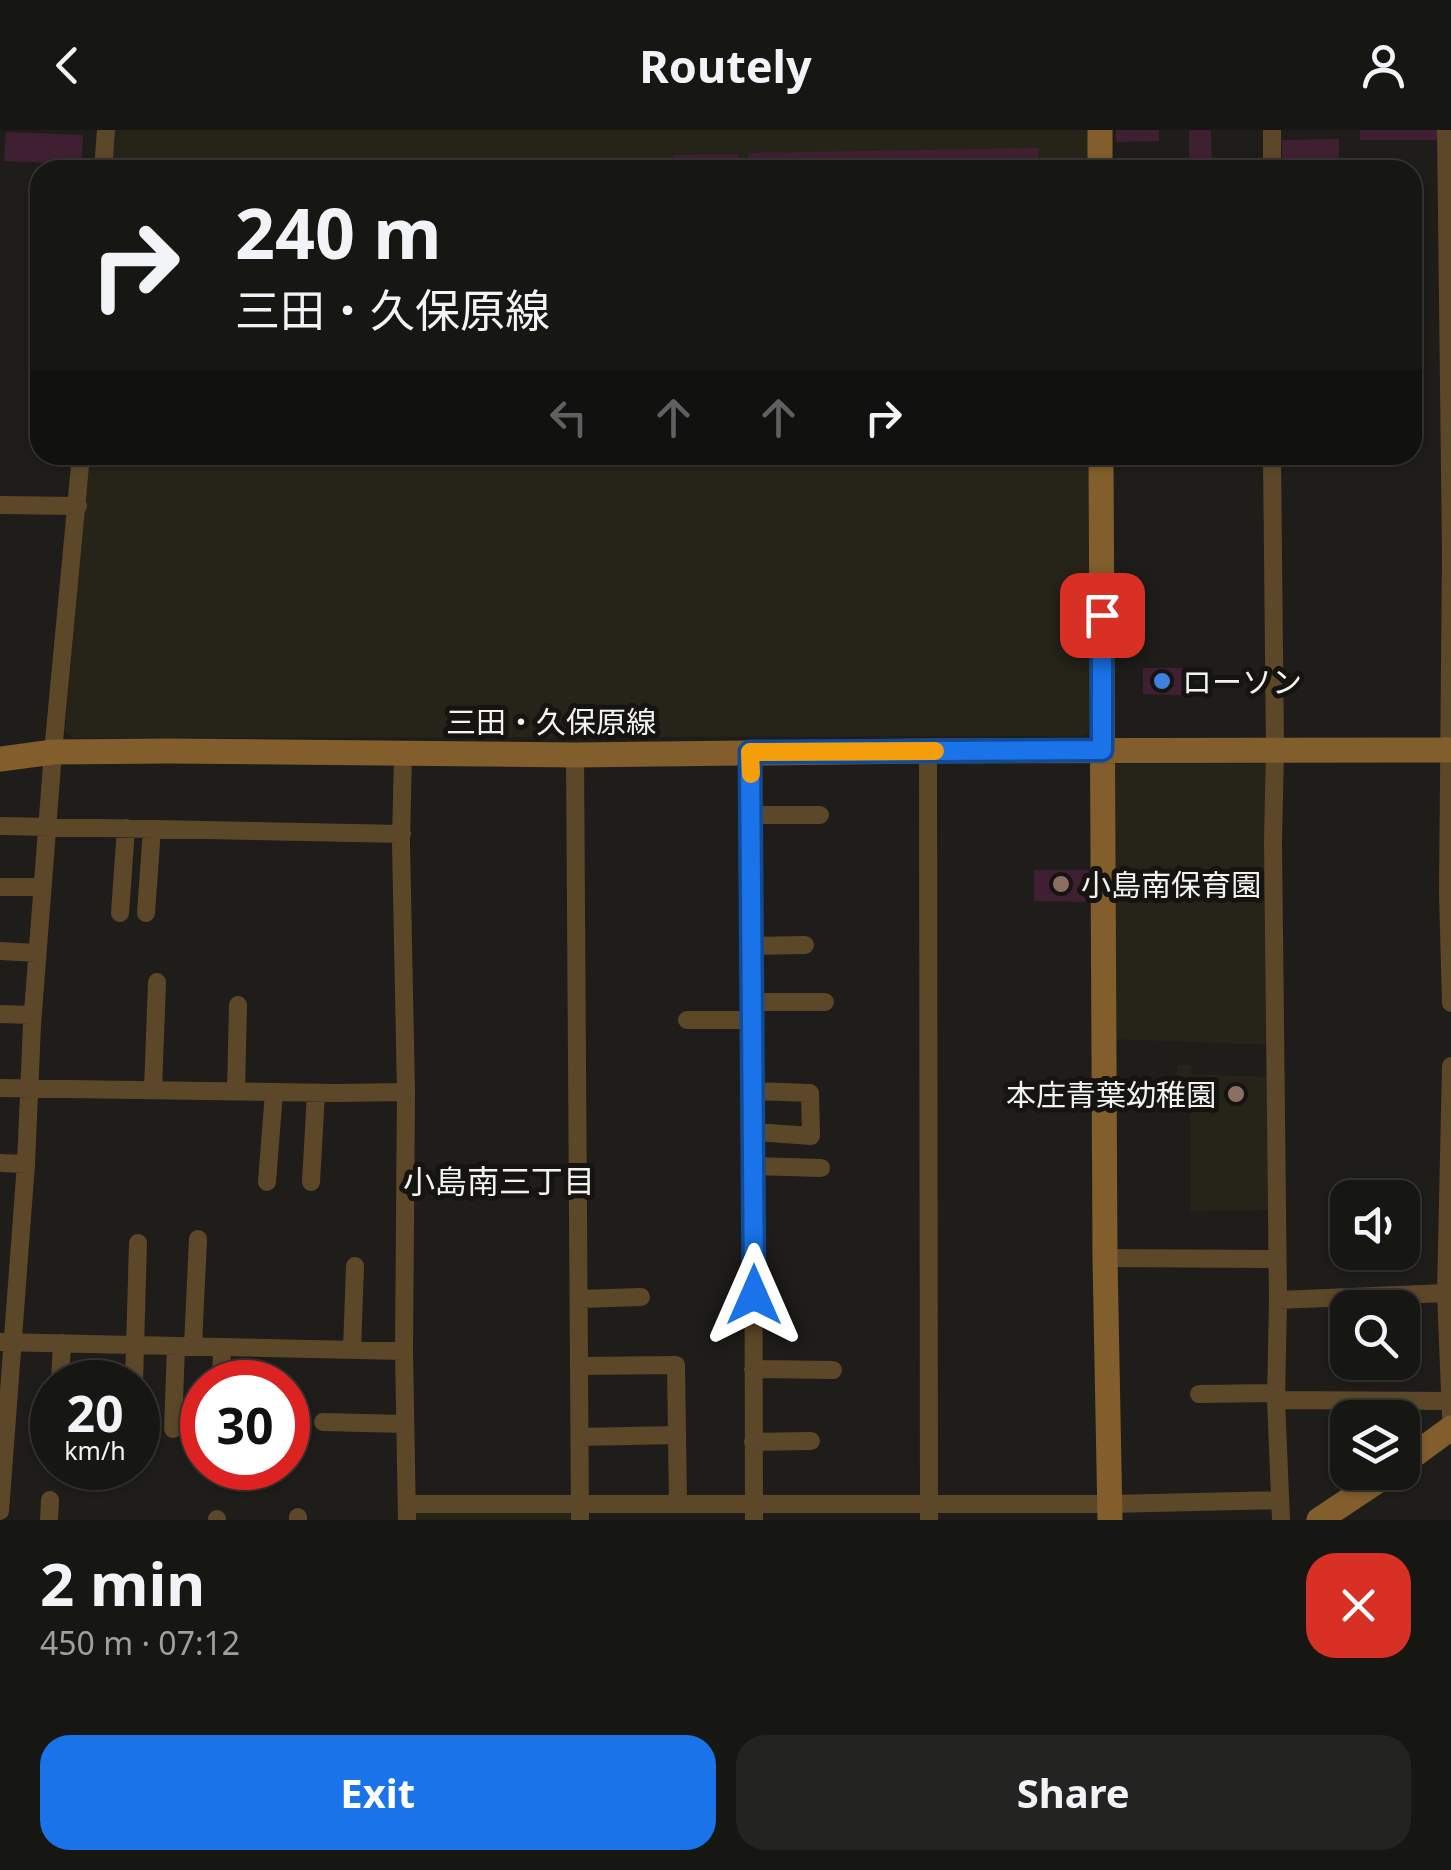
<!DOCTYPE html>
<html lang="en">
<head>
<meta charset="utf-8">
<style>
  :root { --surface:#161613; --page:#232321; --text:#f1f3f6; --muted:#9e9fa0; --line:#353533; --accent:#1a73e8 }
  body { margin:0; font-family:"Noto Sans","Noto Sans JP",sans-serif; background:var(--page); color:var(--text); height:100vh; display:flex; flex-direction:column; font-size:38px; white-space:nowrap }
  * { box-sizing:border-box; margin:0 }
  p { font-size:32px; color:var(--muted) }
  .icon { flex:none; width:55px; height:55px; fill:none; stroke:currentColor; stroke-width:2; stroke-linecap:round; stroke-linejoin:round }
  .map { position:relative; height:1390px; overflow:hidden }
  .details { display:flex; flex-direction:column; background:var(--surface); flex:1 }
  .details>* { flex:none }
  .guide { position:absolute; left:30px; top:30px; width:1392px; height:305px; border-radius:30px; box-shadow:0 2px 8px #0004,0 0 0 2px var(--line); background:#161613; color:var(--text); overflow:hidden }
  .buttons { position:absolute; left:1330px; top:1050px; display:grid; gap:20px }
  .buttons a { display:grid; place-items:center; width:90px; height:90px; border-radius:20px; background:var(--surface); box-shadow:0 2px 8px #0004,0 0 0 2px var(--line); font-size:50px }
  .speed { position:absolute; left:30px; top:1230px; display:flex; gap:20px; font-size:50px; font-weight:700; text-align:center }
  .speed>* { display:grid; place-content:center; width:130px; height:130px; border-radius:50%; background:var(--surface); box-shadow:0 2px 8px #0004,0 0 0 2px var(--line); line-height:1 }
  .speed small { font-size:25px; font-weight:400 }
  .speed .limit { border:15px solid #d22; background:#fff; color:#111 }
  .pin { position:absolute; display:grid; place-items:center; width:85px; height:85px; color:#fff; margin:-42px; border-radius:20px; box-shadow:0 5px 15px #0006 }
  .me { position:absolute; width:110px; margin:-55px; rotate:0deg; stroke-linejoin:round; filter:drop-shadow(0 0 8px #0008) }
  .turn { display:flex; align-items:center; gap:35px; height:210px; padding:0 40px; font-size:45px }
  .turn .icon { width:130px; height:130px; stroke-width:2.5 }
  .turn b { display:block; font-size:70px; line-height:85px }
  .lanes { display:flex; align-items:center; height:95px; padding:0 40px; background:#0003; justify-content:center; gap:50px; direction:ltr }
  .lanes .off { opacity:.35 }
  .round { display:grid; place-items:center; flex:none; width:105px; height:105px; border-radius:30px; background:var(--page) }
  .summary { display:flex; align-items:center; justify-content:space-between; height:170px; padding:0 40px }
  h1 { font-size:60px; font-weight:700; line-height:75px }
  .primary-button { display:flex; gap:20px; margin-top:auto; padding:20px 40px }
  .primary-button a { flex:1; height:115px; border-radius:30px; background:var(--accent); color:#fff; font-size:40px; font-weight:700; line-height:115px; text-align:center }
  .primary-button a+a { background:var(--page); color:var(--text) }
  header { display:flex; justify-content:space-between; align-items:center; height:130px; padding:0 40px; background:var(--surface); font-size:45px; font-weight:700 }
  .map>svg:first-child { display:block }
  .built { fill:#262319 }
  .building { fill:#411f32 }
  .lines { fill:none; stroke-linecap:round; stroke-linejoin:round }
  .street { stroke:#5d4729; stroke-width:18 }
  .secondary { stroke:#815e2c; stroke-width:25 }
  .route-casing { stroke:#114b97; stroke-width:25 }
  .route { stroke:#1a73e8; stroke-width:18 }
  .slow { stroke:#f59e0b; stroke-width:18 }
  .shop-dot { fill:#3f7fe0; stroke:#151410; stroke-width:4 }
  .education-dot { fill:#8d6e63; stroke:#151410; stroke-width:4 }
  .labels { text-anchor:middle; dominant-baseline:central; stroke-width:10; stroke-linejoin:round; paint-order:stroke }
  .poi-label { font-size:30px; fill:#f2f2ef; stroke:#151410; text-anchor:start }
  .street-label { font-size:30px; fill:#f2f2ef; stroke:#151410 }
  .neighbourhood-label { font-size:32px; fill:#f2f2ef; stroke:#151410 }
</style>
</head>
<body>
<header><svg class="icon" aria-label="back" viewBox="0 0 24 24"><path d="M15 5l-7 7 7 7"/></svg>Routely<svg class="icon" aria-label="person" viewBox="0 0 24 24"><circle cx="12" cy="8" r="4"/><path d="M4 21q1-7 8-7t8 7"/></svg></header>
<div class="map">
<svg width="1451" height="1390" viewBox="0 0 1451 1390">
  <rect width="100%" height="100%" fill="#1e1d19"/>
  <path class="built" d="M 113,0 L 1091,0 L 1091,40 L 110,40 Z
    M 87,325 L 1090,325 L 1089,602 L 1082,606 L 72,608 L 65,601 Z
    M 1267,633 L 1270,915 L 1111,909 L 1112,634 Z
    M 1177,935 L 1191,935 L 1192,944 L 1272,947 L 1271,1080 L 1190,1081 L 1190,978 L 1149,978 L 1149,966 L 1114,965 L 1114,957 L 1177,957 Z
    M 412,1379 L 569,1379 L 571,1390 L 412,1390 Z"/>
  <path class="building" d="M 1116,0 L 1159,0 L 1159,11 L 1116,12 Z
    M 1189,0 L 1211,0 L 1212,40 L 1189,40 Z
    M 1360,0 L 1437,0 L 1437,10 L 1360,10 Z
    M 6,2 L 83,5 L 81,34 L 4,31 Z
    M 1339,9 L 1339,28 L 1282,29 L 1282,10 Z
    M 1038,18 L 1039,40 L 748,40 L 748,23 Z
    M 738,24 L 738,40 L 673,40 L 673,25 Z
    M 1143,538 L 1182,538 L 1182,565 L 1143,564 Z
    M 1034,740 L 1088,740 L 1087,772 L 1034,771 Z"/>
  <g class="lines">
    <path class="street" d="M 1446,0 L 1451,424 L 1448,762 L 1451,873
      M 103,40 L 106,0
      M 1272,40 L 1272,0
      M 1272,325 L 1275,620 L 1273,711 L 1278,1170 L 1276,1270 L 1281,1390
      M 0,375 L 78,376
      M 928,621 L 929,1390
      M 750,622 L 753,855 L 754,1390
      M 403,624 L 401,713 L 406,962 L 404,1221 L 407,1390
      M 575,625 L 580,1390
      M 751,685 L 820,685
      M 0,696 L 402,704
      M 0,757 L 42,757
      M 120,783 L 126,698
      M 146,783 L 152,699
      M 753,816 L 805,815
      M 0,821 L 37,823
      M 753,872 L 825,872
      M 0,884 L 32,885
      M 687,890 L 753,890
      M 1451,936 L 1446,1163 L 1451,1286
      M 0,958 L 337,963 L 406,962
      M 153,960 L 157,852
      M 236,961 L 238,875
      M 753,961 L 810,963 L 811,1006 L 754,1002
      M 0,1033 L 26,1034
      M 754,1036 L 821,1038
      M 267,1052 L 274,962
      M 311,1052 L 316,963
      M 1105,1128 L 1277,1129
      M 579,1169 L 641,1167
      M 1278,1170 L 1446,1163
      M 0,1212 L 404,1221
      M 193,1216 L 198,1109
      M 352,1220 L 355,1136
      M 580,1236 L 676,1235 L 678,1374
      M 753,1239 L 833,1240
      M 60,1252 L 62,1213
      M 134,1252 L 138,1113
      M 221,1252 L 222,1218
      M 1199,1264 L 1277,1263
      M 1276,1270 L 1450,1271
      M 323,1292 L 405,1294
      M 173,1299 L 176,1216
      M 580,1307 L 677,1305
      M 753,1312 L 811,1311
      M 407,1374 L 1109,1374 L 1279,1370
      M 0,1381 L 26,1034 L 32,895 L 53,622 L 81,325
      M 49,1390 L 50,1370
      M 217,1390 L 217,1389
      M 298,1390 L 298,1387"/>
    <path class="secondary" d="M 1100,0 L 1100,40
      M 1101,325 L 1105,1128 L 1110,1390
      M 0,629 L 53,622 L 168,621 L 575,625 L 928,621 L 1451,620
      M 1402,1334 L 1451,1298
      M 1319,1390 L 1391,1342"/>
  </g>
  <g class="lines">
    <g class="route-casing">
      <path id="route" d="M 754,1165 L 750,622 L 1102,620 L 1102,485"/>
    </g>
    <use href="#route" class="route"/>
    <path class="slow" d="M 751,644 L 750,622 L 935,621"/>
  </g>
  <circle class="shop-dot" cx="1162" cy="551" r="10"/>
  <g class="education-dot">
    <circle cx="1061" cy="754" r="10"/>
    <circle cx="1236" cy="964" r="10"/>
  </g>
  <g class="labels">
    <g class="poi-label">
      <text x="1182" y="551">ローソン</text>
      <text x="1081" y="754">小島南保育園</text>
      <text x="1216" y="964" text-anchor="end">本庄青葉幼稚園</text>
    </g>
    <g class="street-label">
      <text x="551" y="591">三田・久保原線</text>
    </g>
    <g class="neighbourhood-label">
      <text x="499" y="1050">小島南三丁目</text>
    </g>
  </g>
</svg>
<div class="buttons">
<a><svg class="icon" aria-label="sound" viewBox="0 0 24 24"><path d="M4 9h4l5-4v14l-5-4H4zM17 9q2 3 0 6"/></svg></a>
<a><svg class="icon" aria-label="search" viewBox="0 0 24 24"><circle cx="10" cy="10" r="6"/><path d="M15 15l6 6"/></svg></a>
<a><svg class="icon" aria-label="layers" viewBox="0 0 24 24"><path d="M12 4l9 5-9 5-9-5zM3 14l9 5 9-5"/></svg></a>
</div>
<div class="speed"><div>20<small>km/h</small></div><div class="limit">30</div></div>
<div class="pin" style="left:1102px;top:485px;background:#d93025"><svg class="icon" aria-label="arrive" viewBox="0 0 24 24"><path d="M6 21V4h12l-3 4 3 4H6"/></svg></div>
<svg class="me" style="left:754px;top:1165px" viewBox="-20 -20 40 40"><path d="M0-17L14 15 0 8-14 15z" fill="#1a73e8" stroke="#fff" stroke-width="4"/></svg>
<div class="guide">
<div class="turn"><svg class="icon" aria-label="right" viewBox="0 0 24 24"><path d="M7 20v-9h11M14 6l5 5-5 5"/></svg><div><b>240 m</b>三田・久保原線</div></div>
<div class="lanes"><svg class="icon off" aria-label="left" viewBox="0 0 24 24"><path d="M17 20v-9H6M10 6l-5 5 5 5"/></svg><svg class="icon off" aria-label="ahead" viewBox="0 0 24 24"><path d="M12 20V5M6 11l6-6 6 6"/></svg><svg class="icon off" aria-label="ahead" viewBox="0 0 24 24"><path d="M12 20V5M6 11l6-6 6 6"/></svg><svg class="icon" aria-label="right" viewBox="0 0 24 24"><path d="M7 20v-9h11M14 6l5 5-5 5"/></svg></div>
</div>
</div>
<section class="details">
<div class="summary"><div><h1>2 min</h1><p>450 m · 07:12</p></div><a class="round" style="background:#d93025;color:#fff"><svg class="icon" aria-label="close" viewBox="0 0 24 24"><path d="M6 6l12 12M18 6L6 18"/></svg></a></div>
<div class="primary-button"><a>Exit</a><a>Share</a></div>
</section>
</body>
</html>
